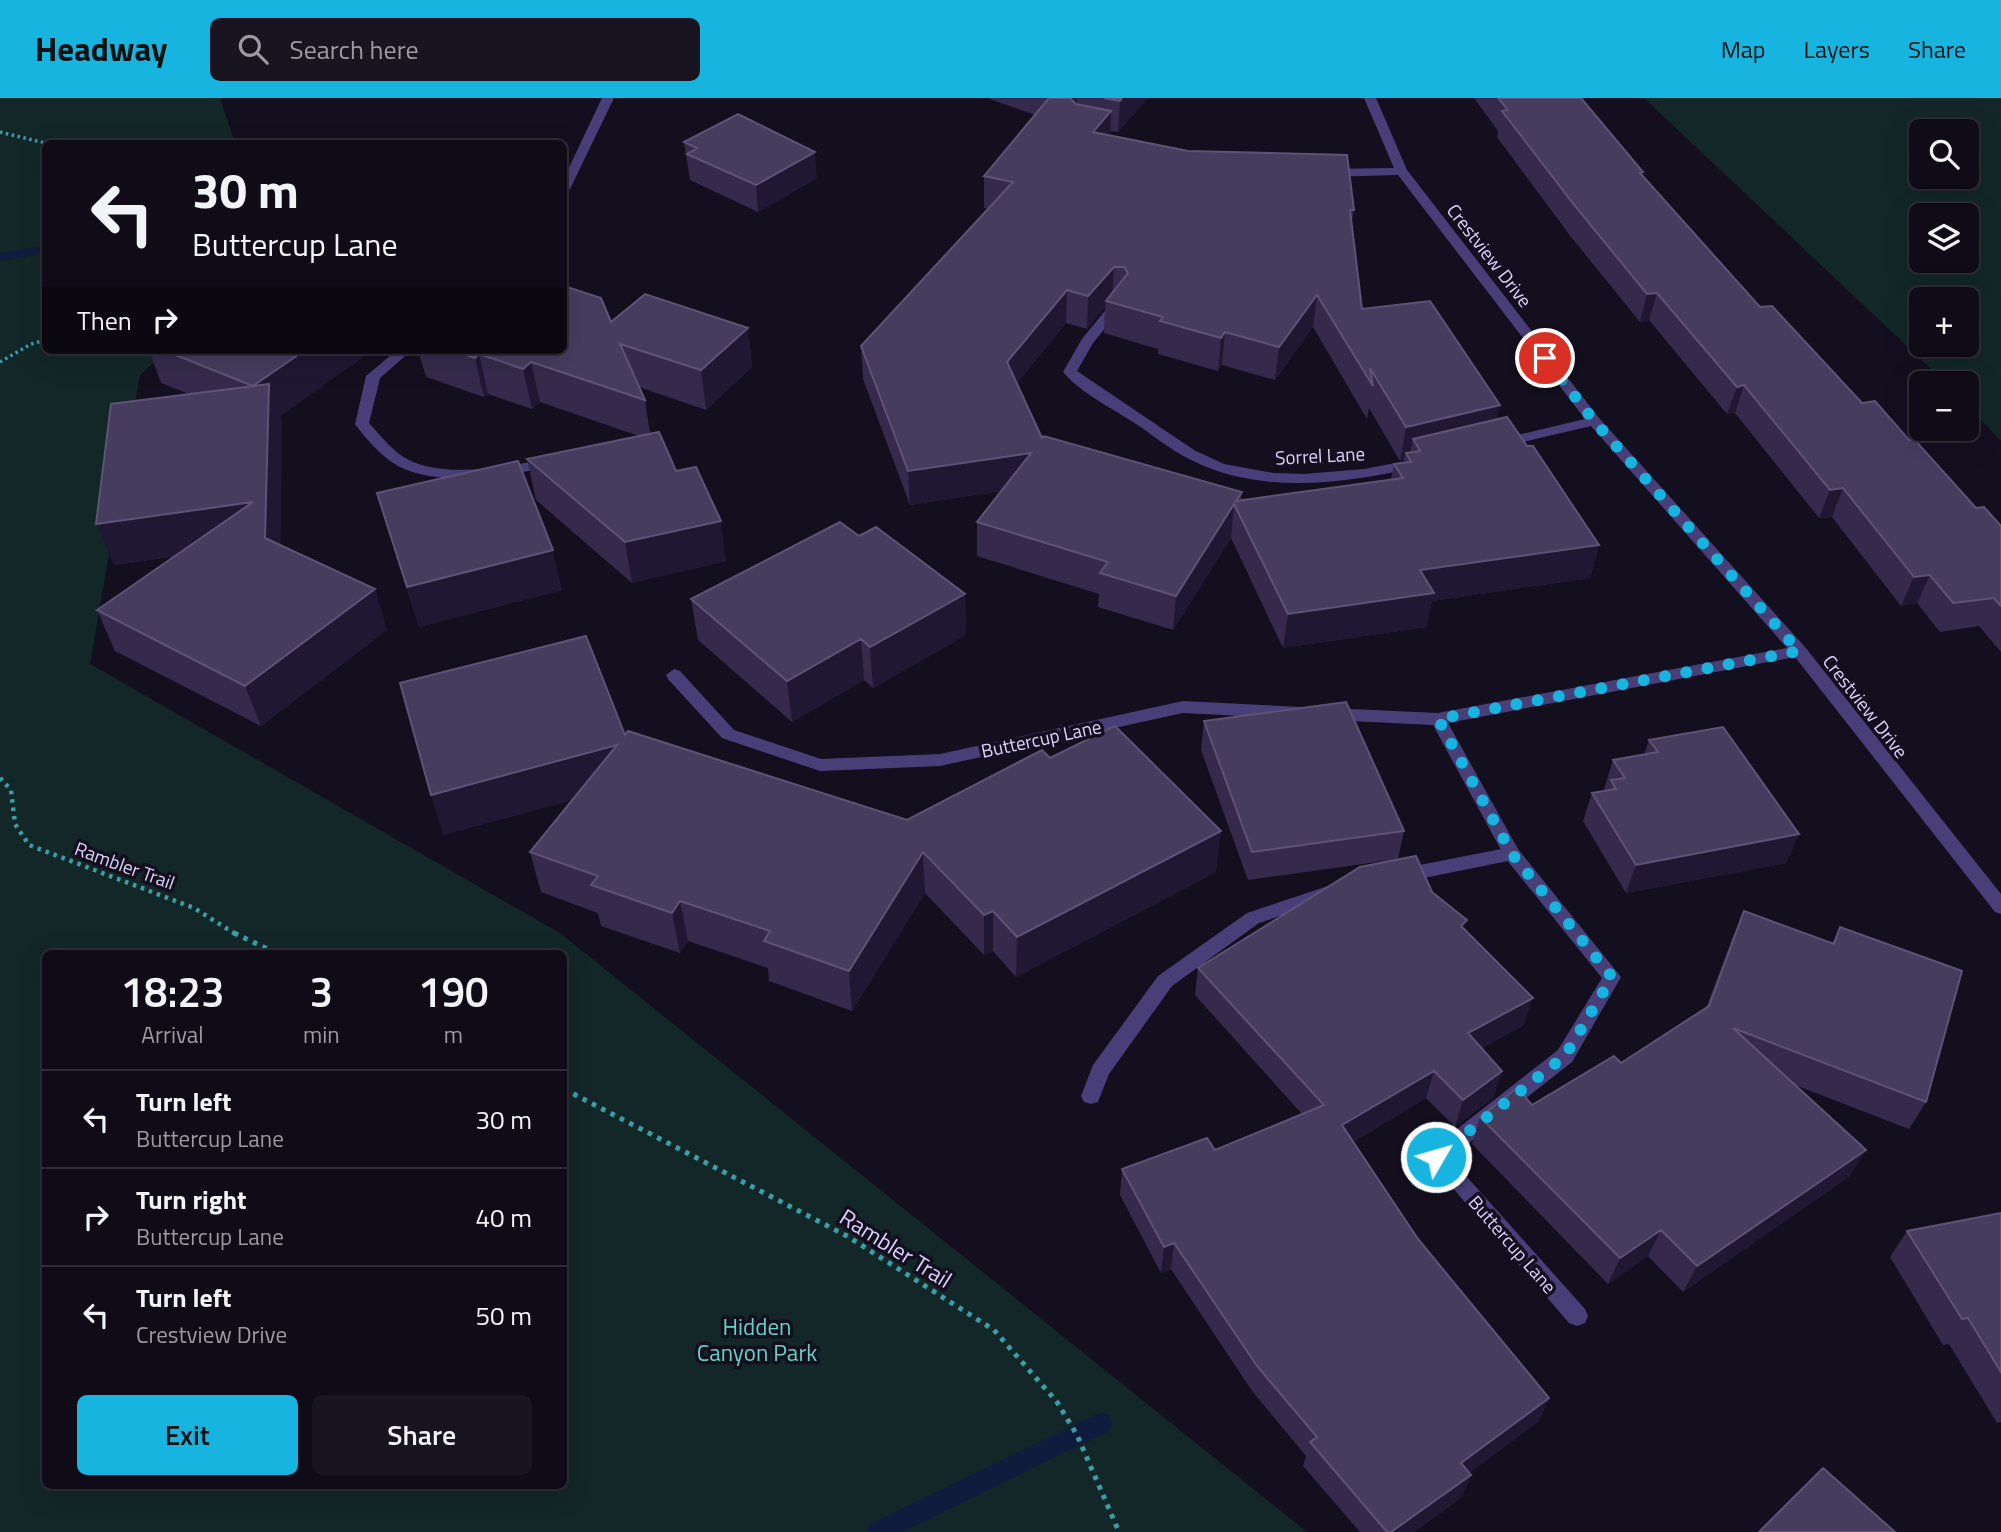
<!DOCTYPE html>
<html lang="en">
<head>
<meta charset="utf-8">
<style>
  :root { --surface:#0f0b17; --page:#181420; --text:#f1f3f6; --muted:#9b9ba1; --line:#2f2b36; --accent:#18b4e0 }
  body { margin:0; font-family:"Titillium Web",sans-serif; background:var(--page); color:var(--text); height:100vh; display:flex; flex-direction:column; font-size:26px; white-space:nowrap }
  * { box-sizing:border-box; margin:0 }
  p { font-size:23px; color:var(--muted) }
  .icon { flex:none; width:38px; height:38px; fill:none; stroke:currentColor; stroke-width:2; stroke-linecap:round; stroke-linejoin:round }
  .map { position:relative; flex:1; overflow:hidden }
  .side { position:absolute; left:42px; top:852px; width:525px; height:539px; display:flex; flex-direction:column; background:var(--surface); border-radius:10px; box-shadow:0 7px 28px #0002,0 0 0 2px var(--line) }
  .side>* { flex:none }
  .guide { position:absolute; left:42px; top:42px; width:525px; height:214px; border-radius:10px; box-shadow:0 7px 28px #0002,0 0 0 2px var(--line); background:#0f0b17; color:var(--text); overflow:hidden }
  .controls { position:absolute; left:1909px; top:21px; display:grid; gap:14px }
  .controls a { display:grid; place-items:center; width:70px; height:70px; border-radius:10px; background:var(--surface); box-shadow:0 7px 28px #0002,0 0 0 2px var(--line); font-size:35px }
  .pin { position:absolute; display:grid; place-items:center; width:60px; height:60px; color:#fff; margin:-30px; border:4px solid #fff; border-radius:50%; box-shadow:0 2px 7px #0007 }
  .me { position:absolute; width:77px; margin:-38px; rotate:52deg; stroke-linejoin:round; filter:drop-shadow(0 0 5px #0008) }
  .turn { display:flex; align-items:center; gap:24px; height:147px; padding:0 35px; font-size:32px }
  .turn .icon { width:91px; height:91px; stroke-width:2.5 }
  .turn b { display:block; font-size:49px; line-height:60px }
  .then { display:flex; align-items:center; height:66px; padding:0 35px; background:#0003; gap:14px; font-size:26px }
  .eta { display:flex; justify-content:space-evenly; align-items:center; height:119px; text-align:center }
  .eta b { font-size:42px; font-weight:600; line-height:49px }
  .action { display:flex; gap:14px; margin-top:auto; padding:14px 35px }
  .action a { flex:1; height:80px; border-radius:10px; background:var(--accent); color:#111; font-size:28px; font-weight:600; line-height:80px; text-align:center }
  .action a+a { background:var(--page); color:var(--text) }
  ul { padding:0; list-style:none }
  li { display:flex; align-items:center; gap:21px; height:98px; padding:0 35px; border-top:2px solid var(--line) }
  li div { flex:1 }
  li b { display:block; font-size:26px }
  li em { font-style:normal }
  header { display:flex; align-items:center; gap:42px; box-sizing:border-box; height:98px; padding:0 35px; background:var(--accent); color:#111 }
  header strong { font-size:33px }
  nav { display:flex; gap:38px; margin-inline-start:auto; font-size:24px }
  .search { width:490px; height:63px; background:var(--page); display:flex; align-items:center; gap:18px; box-sizing:border-box; padding:0 24px; border-radius:10px; color:var(--muted); font-size:26px }
  .map>svg:first-child { display:block }
  .green { fill:#132728; fill-rule:evenodd }
  .lines { fill:none; stroke-linecap:round; stroke-linejoin:round }
  .stream { fill:#101c3d; fill-rule:evenodd }
  .path-far2 { stroke:#3a9fa6; stroke-width:3.5; stroke-dasharray:2.5 3.5; stroke-linecap:butt }
  .path-far1 { stroke:#3a9fa6; stroke-width:4.5; stroke-dasharray:3.5 5; stroke-linecap:butt }
  .path { stroke:#3a9fa6; stroke-width:5; stroke-dasharray:4.5 6; stroke-linecap:butt }
  .service { fill:#483f79; fill-rule:evenodd }
  .minor { fill:#483f79; fill-rule:evenodd }
  .wall { fill:#352a4b; fill-rule:evenodd }
  .shaded-wall { fill:#201732 }
  .building { fill:#463c5e; stroke:#5e5376; stroke-width:2 }
  .route { stroke:#18b4e0; stroke-width:12; stroke-dasharray:0 21.6 }
  .labels { text-anchor:middle; dominant-baseline:central; stroke-width:7; stroke-linejoin:round; paint-order:stroke }
  .street-label { font-size:19px; fill:#dbd2fa; stroke:#140f1f }
  .near-street-label { font-size:23px; fill:#dbd2fa; stroke:#140f1f }
  .near-park-label { font-size:23px; fill:#66d2c4; stroke:#140f1f }
</style>
</head>
<body>
<header>
<strong>Headway</strong>
<div class="search"><svg class="icon" aria-label="search" viewBox="0 0 24 24"><circle cx="10" cy="10" r="6"/><path d="M15 15l6 6"/></svg>Search here</div>
<nav><a>Map</a><a>Layers</a><a>Share</a></nav>
</header>
<div class="map">
<svg width="2001" height="1434" viewBox="0 0 2001 1434">
  <rect width="100%" height="100%" fill="#140f1f"/>
  <path class="green" d="M 0,0 L 220,0 L 235,45 L 46,46 L 46,252 L 168,252 L 140,277 L 90,566 L 560,835 L 1307,1434 L 0,1434 ZM 46,856 L 564,856 L 564,1388 L 46,1388 Z
    M 1644,0 L 2001,0 L 2001,343 L 1967,307 L 1967,285 L 1946,285 ZM 1922,33 L 1967,33 L 1967,79 L 1922,79 ZM 1922,117 L 1967,117 L 1967,163 L 1922,163 ZM 1922,201 L 1967,201 L 1967,247 L 1922,247 Z"/>
  <g class="lines">
    <path class="stream" d="M 414,40 L 418,42 L 419,46 L 404,46 Z
      M 46,147 L 46,155 L 0,163 L 0,155 Z
      M 1101,1314 L 1109,1317 L 1112,1325 L 1109,1333 L 903,1434 L 866,1434 L 870,1426 Z"/>
    <path class="path-far2" d="M 0,34 L 49,46
      M 0,264 L 31,246 L 46,242"/>
    <path class="path-far1" d="M 0,680 L 11,692 L 15,726 L 29,747 L 194,810 L 237,837"/>
    <path class="path" d="M 234,835 L 278,856
      M 564,991 L 847,1138 L 994,1232 L 1057,1304 L 1077,1337 L 1119,1434"/>
    <path class="service" d="M 1512,749 L 1518,751 L 1521,756 L 1518,761 L 1399,785 L 1393,783 L 1390,778 L 1393,773 L 1399,771 Z
      M 1328,788 L 1334,790 L 1337,795 L 1334,800 L 1259,825 L 1172,888 L 1109,976 L 1098,1004 L 1091,1006 L 1084,1004 L 1081,998 L 1093,967 L 1158,878 L 1247,815 Z"/>
    <path class="minor" d="M 602,0 L 614,0 L 570,91 L 564,95 L 564,80 Z
      M 1364,0 L 1376,0 L 1407,72 L 1599,320 L 1805,549 L 2001,796 L 2001,816 L 1995,814 L 1795,559 L 1448,625 L 1518,751 L 1621,879 L 1572,964 L 1450,1060 L 1585,1211 L 1588,1218 L 1585,1225 L 1577,1228 L 1569,1225 L 1426,1059 L 1429,1053 L 1558,952 L 1602,880 L 1506,761 L 1433,627 L 1329,622 L 1321,616 L 1329,610 L 1438,615 L 1787,550 L 1591,328 L 1498,350 L 1493,349 L 1493,343 L 1585,321 L 1398,77 L 1324,79 L 1318,75 L 1324,71 L 1394,70 Z
      M 1117,203 L 1124,207 L 1093,245 L 1077,273 L 1194,352 L 1224,366 L 1274,375 L 1304,376 L 1364,371 L 1417,361 L 1424,365 L 1417,369 C 1344,386 1260,397 1191,362 C 1170,352 1152,336 1133,324 C 1110,309 1081,295 1063,274 L 1082,241 L 1112,204 Z
      M 397,252 L 412,252 L 380,280 L 369,325 C 381,338 393,354 409,362 C 446,381 511,368 550,360 L 557,364 L 555,367 C 511,378 439,390 398,368 C 382,359 366,341 355,326 L 366,278 Z
      M 674,571 L 680,573 L 734,632 L 821,661 L 940,656 L 1183,603 L 1301,609 L 1309,615 L 1301,621 L 1183,615 L 940,668 L 820,673 L 722,640 L 668,581 L 666,577 Z"/>
  </g>
  <path class="wall" d="M 987,0 L 1148,0 L 1118,34 L 1110,33 L 1110,37 L 1354,112 L 1351,127 L 1362,211 L 1500,307 L 1496,321 L 1527,348 L 1599,447 L 1590,480 L 1432,503 L 1426,529 L 1283,550 L 1231,440 L 1173,532 L 1098,509 L 1099,496 L 977,458 L 977,424 L 1001,393 L 910,407 L 863,281 L 861,248 L 989,111 L 984,110 L 984,78 L 1035,17 ZM 1105,209 L 1104,235 L 1158,251 L 1158,256 L 1218,273 L 1222,267 L 1275,282 L 1313,229 L 1367,321 L 1369,310 L 1400,363 L 1404,361 L 1404,365 L 1394,366 L 1391,382 L 1241,402 L 1242,394 L 1042,340 L 1017,285 L 1066,225 L 1087,231 Z
    M 1474,0 L 1581,0 L 1643,74 L 1642,77 L 1760,209 L 1862,305 L 1909,342 L 1976,410 L 2001,428 L 2001,554 L 1979,528 L 1940,534 L 1917,505 L 1901,508 L 1832,419 L 1819,420 L 1735,315 L 1727,316 L 1649,222 L 1640,224 L 1568,135 L 1497,39 L 1498,33 Z
    M 684,44 L 817,80 L 758,114 L 690,82 Z
    M 611,224 L 748,230 L 752,269 L 706,312 L 639,289 L 645,302 L 650,335 L 676,373 L 726,463 L 632,485 L 536,402 L 527,361 L 639,338 L 540,304 L 532,311 L 488,296 L 484,299 L 426,279 L 418,252 L 564,252 Z
    M 149,252 L 373,252 L 280,318 L 282,326 L 280,447 L 387,532 L 261,628 L 115,553 L 97,512 L 176,458 L 114,467 L 189,296 L 161,285 Z
    M 377,395 L 562,492 L 419,529 Z
    M 859,438 L 965,496 L 966,537 L 873,590 L 864,582 L 792,624 L 698,542 L 691,501 Z
    M 1204,623 L 1404,733 L 1398,761 L 1248,782 L 1201,652 Z
    M 625,637 L 907,722 L 1050,660 L 1216,774 L 1016,879 L 993,853 L 984,857 L 925,795 L 852,913 L 769,883 L 768,870 L 688,843 L 680,855 L 601,828 L 598,815 L 541,794 L 530,754 L 572,702 L 443,737 Z
    M 1649,642 L 1799,736 L 1786,765 L 1626,795 L 1583,723 L 1592,695 L 1605,693 L 1604,691 L 1613,662 L 1644,657 Z
    M 1432,794 L 1464,832 L 1524,927 L 1482,950 L 1502,973 L 1493,1000 L 1455,1029 L 1426,1000 L 1353,1044 L 1418,1141 L 1549,1300 L 1538,1324 L 1469,1375 L 1471,1377 L 1461,1400 L 1414,1434 L 1360,1434 L 1303,1368 L 1306,1358 L 1252,1293 L 1171,1171 L 1161,1175 L 1120,1097 L 1122,1071 L 1215,1052 L 1302,1016 L 1195,897 L 1198,870 Z
    M 1744,813 L 1832,845 L 1840,829 L 1926,1004 L 1909,1031 L 1795,987 L 1850,1078 L 1683,1194 L 1648,1158 L 1608,1186 L 1472,1046 L 1480,1019 L 1532,1007 L 1621,965 L 1706,910 L 1732,841 Z
    M 2001,1115 L 2001,1324 L 1997,1325 L 1949,1246 L 1943,1247 L 1890,1159 L 1907,1133 Z"/>
  <path class="shaded-wall" d="M 1068,0 L 1077,0 L 1077,25 Z
    M 1122,0 L 1148,0 L 1118,34 L 1120,3 Z
    M 1111,13 L 1110,44 L 1093,34 Z
    M 815,54 L 817,80 L 758,114 L 756,87 Z
    M 1114,169 L 1112,201 L 1106,203 L 1105,209 L 1087,231 L 1088,198 Z
    M 1067,192 L 1066,225 L 1007,297 L 1007,264 Z
    M 1657,195 L 1649,222 L 1640,224 L 1647,196 Z
    M 1317,197 L 1313,229 L 1275,282 L 1279,249 Z
    M 748,230 L 752,269 L 706,312 L 701,272 Z
    M 1225,234 L 1222,267 L 1218,273 L 1221,240 Z
    M 305,252 L 373,252 L 280,318 L 282,326 L 280,481 L 267,445 L 114,467 L 96,426 L 253,288 Z
    M 479,256 L 488,296 L 484,299 L 475,260 Z
    M 531,264 L 540,304 L 532,311 L 523,271 Z
    M 1744,287 L 1735,315 L 1727,316 L 1737,289 Z
    M 1500,307 L 1492,340 L 1420,353 L 1413,341 L 1409,360 L 1406,355 L 1404,361 L 1400,363 L 1406,329 Z
    M 1031,355 L 1030,388 L 910,407 L 908,373 Z
    M 1843,390 L 1832,419 L 1819,420 L 1830,392 Z
    M 1234,406 L 1231,440 L 1173,532 L 1176,498 Z
    M 721,423 L 726,463 L 632,485 L 625,444 Z
    M 1599,447 L 1590,480 L 1432,503 L 1426,529 L 1283,550 L 1288,516 L 1420,472 Z
    M 553,452 L 562,492 L 419,529 L 407,489 Z
    M 1930,477 L 1917,505 L 1901,508 L 1914,479 Z
    M 375,491 L 387,532 L 261,628 L 245,588 Z
    M 965,496 L 966,537 L 873,590 L 870,549 Z
    M 861,541 L 864,582 L 792,624 L 787,583 Z
    M 617,647 L 625,688 L 443,737 L 431,697 Z
    M 1221,733 L 1216,774 L 1016,879 L 1017,839 Z
    M 1799,736 L 1786,765 L 1626,795 L 1636,767 Z
    M 923,754 L 925,795 L 852,913 L 849,873 Z
    M 680,803 L 688,843 L 680,855 L 672,815 Z
    M 993,813 L 993,853 L 984,857 L 984,817 Z
    M 1533,900 L 1524,927 L 1460,963 L 1468,935 Z
    M 1434,973 L 1426,1000 L 1336,1054 L 1342,1027 Z
    M 1502,973 L 1493,1000 L 1455,1029 L 1463,1002 Z
    M 1866,1052 L 1850,1078 L 1683,1194 L 1697,1168 Z
    M 1661,1132 L 1648,1158 L 1608,1186 L 1620,1160 Z
    M 1174,1145 L 1171,1171 L 1161,1175 L 1164,1149 Z
    M 1549,1300 L 1538,1324 L 1451,1389 L 1461,1365 Z
    M 1471,1377 L 1461,1400 L 1414,1434 L 1391,1434 Z"/>
  <path class="building" d="M 1049,0 L 1070,0 L 1076,6 L 1111,13 L 1093,34 L 1188,53 L 1347,57 L 1354,112 L 1350,112 L 1362,211 L 1430,203 L 1500,307 L 1406,329 L 1370,270 L 1373,288 L 1317,197 L 1279,249 L 1225,234 L 1221,240 L 1160,223 L 1163,219 L 1106,203 L 1128,175 L 1124,169 L 1114,169 L 1088,198 L 1067,192 L 1007,264 L 1042,340 L 1044,338 L 1242,394 L 1236,403 L 1403,380 L 1394,366 L 1411,364 L 1406,355 L 1420,353 L 1413,341 L 1507,319 L 1527,348 L 1533,348 L 1599,447 L 1420,472 L 1434,495 L 1288,516 L 1234,406 L 1176,498 L 1100,475 L 1108,464 L 977,424 L 1031,355 L 908,373 L 861,248 L 1013,84 L 984,78 Z
    M 1104,0 L 1122,0 L 1120,3 Z
    M 1498,0 L 1581,0 L 1643,74 L 1640,75 L 1760,209 L 1772,208 L 1862,305 L 1875,303 L 1909,342 L 1914,341 L 1976,410 L 1984,409 L 2001,428 L 2001,508 L 1994,500 L 1953,505 L 1930,477 L 1914,479 L 1843,390 L 1830,392 L 1744,287 L 1737,289 L 1657,195 L 1647,196 L 1575,108 L 1502,13 L 1508,12 Z
    M 738,16 L 815,54 L 756,87 L 687,56 L 697,50 L 684,44 Z
    M 564,188 L 601,200 L 611,224 L 645,196 L 748,230 L 701,272 L 620,246 L 645,302 L 531,264 L 523,271 L 479,256 L 475,260 L 452,252 L 564,252 Z
    M 163,252 L 305,252 L 253,288 Z
    M 269,286 L 265,440 L 375,491 L 245,588 L 97,512 L 253,404 L 96,426 L 111,306 Z
    M 659,334 L 676,373 L 696,369 L 721,423 L 625,444 L 527,361 Z
    M 518,363 L 553,452 L 407,489 L 377,395 Z
    M 840,424 L 859,438 L 876,429 L 965,496 L 870,549 L 861,541 L 787,583 L 691,501 Z
    M 586,538 L 625,637 L 628,633 L 907,722 L 1042,652 L 1050,660 L 1115,628 L 1221,733 L 1017,839 L 993,813 L 984,817 L 923,754 L 849,873 L 764,843 L 770,833 L 680,803 L 672,815 L 591,787 L 598,778 L 530,754 L 617,647 L 431,697 L 400,585 Z
    M 1346,604 L 1404,733 L 1252,754 L 1204,623 Z
    M 1723,629 L 1799,736 L 1636,767 L 1592,695 L 1616,691 L 1611,682 L 1625,680 L 1613,662 L 1658,654 L 1649,642 Z
    M 1416,758 L 1432,794 L 1467,822 L 1461,828 L 1533,900 L 1468,935 L 1502,973 L 1463,1002 L 1434,973 L 1342,1027 L 1418,1141 L 1549,1300 L 1461,1365 L 1471,1377 L 1391,1434 L 1387,1434 L 1310,1344 L 1317,1339 L 1257,1268 L 1174,1145 L 1164,1149 L 1122,1071 L 1207,1040 L 1215,1052 L 1324,1007 L 1198,870 L 1360,769 Z
    M 1744,813 L 1834,846 L 1840,829 L 1962,873 L 1926,1004 L 1733,930 L 1866,1052 L 1697,1168 L 1661,1132 L 1620,1160 L 1480,1019 L 1517,990 L 1532,1007 L 1614,958 L 1621,965 L 1709,908 Z
    M 2001,1115 L 2001,1274 L 1968,1220 L 1962,1221 L 1907,1133 Z
    M 1823,1370 L 1895,1434 L 1759,1434 Z"/>
  <g class="lines">
    <path class="route" d="M 1436,1059 L 1565,958 L 1612,879 L 1512,756 L 1438,621 L 1799,553 L 1594,323 L 1545,260"/>
  </g>
  <g class="labels">
    <g class="street-label">
      <text transform="translate(1490 157) rotate(52)">Crestview Drive</text>
      <text transform="translate(1320 357) rotate(-3)">Sorrel Lane</text>
      <text transform="translate(1866 608) rotate(52)">Crestview Drive</text>
      <text transform="translate(1041 640) rotate(-12)">Buttercup Lane</text>
      <text transform="translate(125 767) rotate(20)">Rambler Trail</text>
      <text transform="translate(1513 1146) rotate(49)">Buttercup Lane</text>
    </g>
    <g class="near-street-label">
      <text transform="translate(896 1150) rotate(32)">Rambler Trail</text>
    </g>
    <g class="near-park-label">
      <text x="757" y="1228">Hidden<tspan x="757" dy="26">Canyon Park</tspan></text>
    </g>
  </g>
</svg>
<div class="controls">
<a><svg class="icon" aria-label="search" viewBox="0 0 24 24"><circle cx="10" cy="10" r="6"/><path d="M15 15l6 6"/></svg></a>
<a><svg class="icon" aria-label="layers" viewBox="0 0 24 24"><path d="M12 4l9 5-9 5-9-5zM3 14l9 5 9-5"/></svg></a>
<a>+</a>
<a>−</a>
</div>
<div class="pin" style="left:1545px;top:260px;background:#d93025"><svg class="icon" aria-label="arrive" viewBox="0 0 24 24"><path d="M6 21V4h12l-3 4 3 4H6"/></svg></div>
<svg class="me" style="left:1436px;top:1059px" viewBox="-20 -20 40 40"><circle r="17" fill="#18b4e0" stroke="#fff" stroke-width="3"/><path d="M0-11L8 9 0 5-8 9z" fill="#fff"/></svg>
<div class="guide">
<div class="turn"><svg class="icon" aria-label="left" viewBox="0 0 24 24"><path d="M17 20v-9H6M10 6l-5 5 5 5"/></svg><div><b>30 m</b>Buttercup Lane</div></div>
<div class="then">Then<svg class="icon" aria-label="right" viewBox="0 0 24 24"><path d="M7 20v-9h11M14 6l5 5-5 5"/></svg></div>
</div>
<section class="side">
<div class="eta">
<div><b>18:23</b><p>Arrival</p></div>
<div><b>3</b><p>min</p></div>
<div><b>190</b><p>m</p></div>
</div>
<ul>
<li><svg class="icon" aria-label="left" viewBox="0 0 24 24"><path d="M17 20v-9H6M10 6l-5 5 5 5"/></svg><div><b>Turn left</b><p>Buttercup Lane</p></div><em>30 m</em></li>
<li><svg class="icon" aria-label="right" viewBox="0 0 24 24"><path d="M7 20v-9h11M14 6l5 5-5 5"/></svg><div><b>Turn right</b><p>Buttercup Lane</p></div><em>40 m</em></li>
<li><svg class="icon" aria-label="left" viewBox="0 0 24 24"><path d="M17 20v-9H6M10 6l-5 5 5 5"/></svg><div><b>Turn left</b><p>Crestview Drive</p></div><em>50 m</em></li>
</ul>
<div class="action"><a>Exit</a><a>Share</a></div>
</section>
</div>
</body>
</html>
